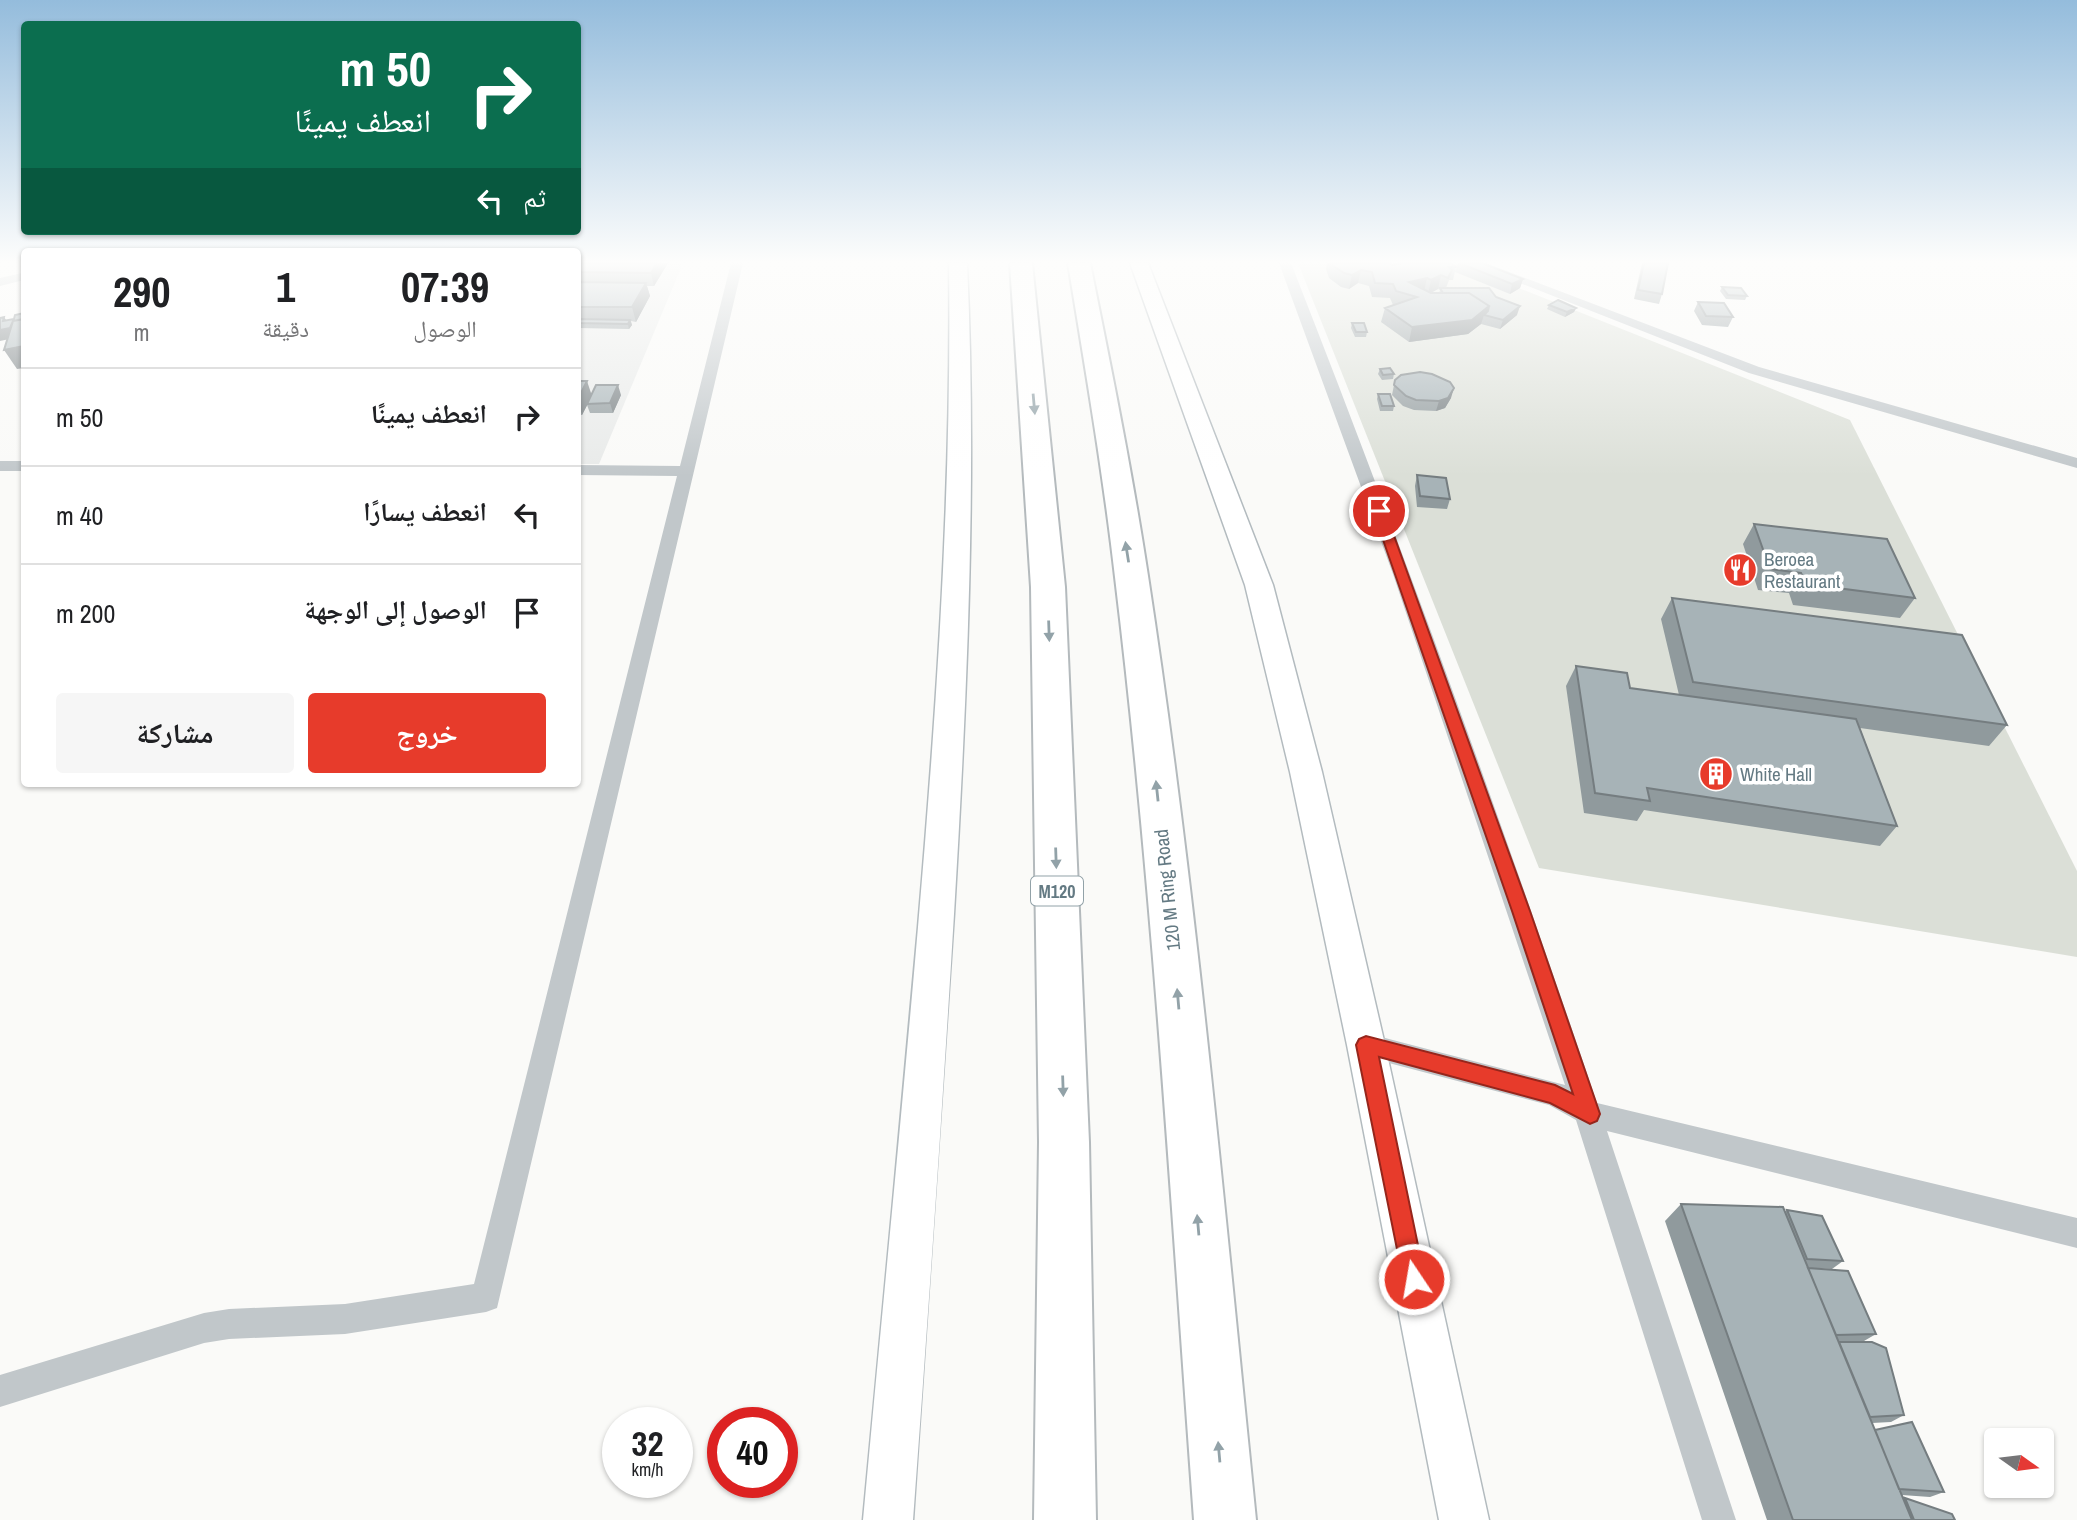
<!DOCTYPE html>
<html lang="ar">
<head>
<meta charset="utf-8">
<style>
  :root { --surface:#fff; --page:#f6f6f6; --text:#202124; --muted:#757577; --line:#e0e0e0; --accent:#e73b2b }
  body { margin:0; font-family:"Archivo Narrow","Noto Naskh Arabic",sans-serif; background:var(--page); color:var(--text); direction:rtl; height:100vh; display:flex; flex-direction:column; font-size:26px; white-space:nowrap }
  * { box-sizing:border-box; margin:0 }
  p { font-size:23px; color:var(--muted) }
  .icon { flex:none; width:38px; height:38px; fill:none; stroke:currentColor; stroke-width:2; stroke-linecap:round; stroke-linejoin:round }
  .map { position:relative; flex:1; overflow:hidden; direction:ltr }
  .drawer { position:absolute; left:21px; top:248px; width:560px; height:539px; display:flex; flex-direction:column; background:var(--surface); border-radius:7px; box-shadow:0 2px 5px #0004; direction:rtl }
  .drawer>* { flex:none }
  .banner { position:absolute; left:21px; top:21px; width:560px; height:214px; border-radius:7px; box-shadow:0 2px 5px #0004; direction:rtl; background:#0b6e4f; color:#fff; overflow:hidden }
  .needle { width:46px; rotate:104deg }
  .tools { position:absolute; left:1984px; top:1428px; display:grid; gap:14px }
  .tools a { display:grid; place-items:center; width:70px; height:70px; border-radius:7px; background:var(--surface); box-shadow:0 2px 5px #0004; font-size:35px }
  .speed { position:absolute; left:602px; top:1407px; display:flex; gap:14px; font-size:35px; font-weight:700; text-align:center }
  .speed>* { display:grid; place-content:center; width:91px; height:91px; border-radius:50%; background:var(--surface); box-shadow:0 2px 5px #0004; line-height:1 }
  .speed small { font-size:18px; font-weight:400 }
  .speed .limit { border:10px solid #d22; background:#fff; color:#111 }
  .pin { position:absolute; display:grid; place-items:center; width:60px; height:60px; color:#fff; margin:-30px; border:4px solid #fff; border-radius:50%; box-shadow:0 2px 7px #0007 }
  .me { position:absolute; width:77px; margin:-38px; rotate:348deg; stroke-linejoin:round; filter:drop-shadow(0 0 5px #0008) }
  .turn { display:flex; align-items:center; gap:24px; height:147px; padding:0 35px; font-size:32px }
  .turn .icon { width:91px; height:91px; stroke-width:2.5 }
  .turn b { display:block; font-size:49px; line-height:60px }
  .then { display:flex; align-items:center; height:66px; padding:0 35px; background:#0003; gap:14px; font-size:26px }
  .eta { display:flex; justify-content:space-evenly; align-items:center; height:119px; text-align:center }
  .eta b { font-size:42px; font-weight:800; line-height:49px }
  .primary-button { display:flex; gap:14px; margin-top:auto; padding:14px 35px }
  .primary-button a { flex:1; height:80px; border-radius:7px; background:var(--accent); color:#fff; font-size:28px; font-weight:800; line-height:80px; text-align:center }
  .primary-button a+a { background:var(--page); color:var(--text) }
  ul { padding:0; list-style:none }
  li { display:flex; align-items:center; gap:21px; height:98px; padding:0 35px; border-top:2px solid var(--line) }
  li div { flex:1 }
  li b { display:block; font-size:26px }
  li em { font-style:normal }
  .map>svg:first-child { display:block }
  .built { fill:#e8eae9 }
  .green { fill:#dbdfd7 }
  .lines { fill:none; stroke-linecap:round; stroke-linejoin:round }
  .secondary-casing { stroke:#b3bbbf; stroke-width:3 }
  .highway-casing { stroke:#b4babd; stroke-width:4 }
  .street { fill:#c1c7ca; fill-rule:evenodd }
  .secondary { fill:#fff; fill-rule:evenodd }
  .highway { fill:#fff; fill-rule:evenodd }
  .wall { fill:#909a9d; fill-rule:evenodd }
  .shaded-wall { fill:#757d80 }
  .building { fill:#a7b3b7; stroke:#757d80; stroke-width:2 }
  .oneway { fill:#92a2a8 }
  .route { fill:#e73b2b; stroke:#96261c; stroke-width:2 }
  .labels { text-anchor:middle; dominant-baseline:central; stroke-width:7; stroke-linejoin:round; paint-order:stroke }
  .shield { fill:#fff; stroke:#92a2a8; stroke-width:2 }
  .shield-label { font-size:18px; font-weight:bold; fill:#647a83 }
  .poi-label { font-size:19px; fill:#647a83; stroke:#fff; text-anchor:start }
  .street-label { font-size:19px; fill:#647a83; stroke:#fff }
</style>
</head>
<body>
<div class="map">
<svg width="2077" height="1520" viewBox="0 0 2077 1520">
  <rect width="100%" height="100%" fill="#fafaf8"/>
  <path class="built" d="M 578,263 L 683,263 L 599,464 L 578,464 Z"/>
  <path class="green" d="M 1298,263 L 1456,263 L 1850,420 L 2077,871 L 2077,957 L 1539,868 Z"/>
  <g class="lines">
    <g class="secondary-casing">
      <path id="secondary" d="M 949,263 L 967,263 C 977,480 967,697 954,914 C 942,1116 928,1318 913,1520 L 863,1520 C 881,1322 901,1125 918,927 C 937,706 952,485 949,263 Z
        M 1130,263 L 1148,263 L 1273,585 L 1322,772 L 1385,1045 L 1489,1520 L 1439,1520 L 1347,1045 L 1290,772 L 1245,585 Z"/>
    </g>
    <g class="highway-casing">
      <path id="highway" d="M 1010,263 L 1032,263 L 1065,587 L 1089,1142 L 1096,1520 L 1034,1520 L 1039,1142 L 1031,587 Z
        M 1068,263 L 1090,263 C 1111,367 1132,471 1148,576 C 1196,889 1224,1205 1256,1520 L 1194,1520 C 1171,1205 1153,890 1115,577 C 1103,472 1085,367 1068,263 Z"/>
    </g>
    <path class="street" d="M 731,263 L 743,263 L 497,1308 L 486,1312 L 345,1334 L 229,1339 L 204,1343 L 0,1407 L 0,1375 L 204,1313 L 229,1309 L 345,1304 L 474,1284 L 677,476 L 578,475 L 578,465 L 680,466 Z
      M 1279,263 L 1291,263 C 1400,541 1502,821 1597,1103 L 2077,1218 L 2077,1248 L 1607,1131 L 1736,1520 L 1702,1520 L 1576,1120 L 1549,1105 L 1366,1057 L 1357,1053 L 1353,1045 L 1357,1037 L 1366,1033 L 1565,1085 L 1393,574 Z
      M 1469,263 L 1486,263 L 1759,367 L 2077,458 L 2077,468 L 1749,373 Z
      M 22,273 L 24,274 L 24,280 L 0,286 L 0,278 Z
      M 0,461 L 24,461 L 24,471 L 0,471 Z"/>
    <use href="#secondary" class="secondary"/>
    <use href="#highway" class="highway"/>
  </g>
  <path class="wall" d="M 578,263 L 668,263 L 654,286 L 647,286 L 650,296 L 636,322 L 631,321 L 632,325 L 629,329 L 578,328 Z
    M 1327,263 L 1390,263 L 1392,265 L 1397,263 L 1451,263 L 1456,267 L 1453,280 L 1449,280 L 1446,288 L 1496,297 L 1517,315 L 1500,329 L 1481,324 L 1468,334 L 1409,342 L 1381,322 L 1385,308 L 1393,305 L 1390,298 L 1372,297 L 1369,286 L 1358,283 L 1349,289 L 1341,287 L 1329,278 L 1326,269 ZM 1438,289 L 1440,290 L 1439,293 L 1431,293 Z
    M 1458,263 L 1523,279 L 1520,288 L 1510,294 L 1455,272 Z
    M 1642,263 L 1668,263 L 1662,294 L 1659,304 L 1634,299 Z
    M 1722,287 L 1747,296 L 1745,300 L 1726,299 L 1720,291 Z
    M 1698,302 L 1733,317 L 1728,327 L 1702,325 L 1694,311 Z
    M 1549,305 L 1576,308 L 1574,312 L 1565,317 L 1547,309 Z
    M 1352,323 L 1367,332 L 1366,337 L 1355,337 L 1351,328 Z
    M 1380,369 L 1394,374 L 1393,379 L 1382,380 L 1378,374 Z
    M 1395,380 L 1451,398 L 1445,408 L 1436,411 L 1414,410 L 1403,406 L 1392,395 Z
    M 578,381 L 591,394 L 621,395 L 613,413 L 590,413 L 587,405 L 582,415 L 578,415 Z
    M 1378,394 L 1394,406 L 1393,411 L 1380,411 L 1377,399 Z
    M 1417,475 L 1450,499 L 1447,509 L 1417,507 L 1415,486 Z
    M 1754,524 L 1915,598 L 1900,618 L 1793,605 L 1789,593 L 1758,590 L 1743,544 Z
    M 1672,598 L 2007,725 L 1989,746 L 1860,728 L 1897,826 L 1880,846 L 1644,810 L 1637,821 L 1584,813 L 1566,686 L 1576,666 L 1630,688 L 1679,695 L 1661,619 Z
    M 1681,1204 L 1785,1212 L 1787,1210 L 1843,1261 L 1832,1269 L 1808,1268 L 1876,1334 L 1864,1341 L 1838,1342 L 1904,1415 L 1891,1422 L 1872,1423 L 1875,1430 L 1944,1492 L 1930,1497 L 1902,1495 L 1903,1498 L 1905,1498 L 1955,1520 L 1767,1520 L 1665,1221 Z"/>
  <path class="shaded-wall" d="M 657,263 L 668,263 L 654,286 L 651,273 Z
    M 1361,270 L 1358,283 L 1349,289 L 1352,275 Z
    M 1441,275 L 1438,289 L 1428,294 L 1431,280 Z
    M 1427,278 L 1424,292 L 1409,282 Z
    M 1523,279 L 1520,288 L 1510,294 L 1512,284 Z
    M 646,283 L 650,296 L 636,322 L 632,307 Z
    M 1489,306 L 1487,315 L 1484,315 L 1481,324 L 1468,334 L 1409,342 L 1412,327 Z
    M 1520,306 L 1517,315 L 1500,329 L 1503,320 Z
    M 1576,308 L 1574,312 L 1565,317 L 1567,312 Z
    M 4,317 L 11,327 L 24,336 L 0,341 L 0,330 Z
    M 630,320 L 632,325 L 629,329 L 628,324 Z
    M 24,346 L 24,368 L 17,369 L 4,350 Z
    M 587,381 L 592,396 L 582,415 L 578,402 L 578,399 Z
    M 618,385 L 621,395 L 613,413 L 610,403 Z
    M 1454,388 L 1451,398 L 1445,408 L 1436,411 L 1439,401 Z"/>
  <path class="building" d="M 578,263 L 657,263 L 651,273 L 578,272 Z
    M 1331,263 L 1390,263 L 1392,265 L 1402,263 L 1451,263 L 1456,267 L 1449,267 L 1452,270 L 1448,278 L 1441,275 L 1431,280 L 1427,278 L 1409,282 L 1431,293 L 1469,293 L 1489,306 L 1472,320 L 1412,327 L 1385,308 L 1417,297 L 1396,291 L 1393,284 L 1375,283 L 1372,272 L 1361,270 L 1352,275 L 1344,273 L 1332,265 Z
    M 1459,263 L 1482,263 L 1523,279 L 1512,284 Z
    M 1644,263 L 1668,263 L 1662,294 L 1638,290 Z
    M 578,282 L 646,283 L 632,307 L 578,307 Z
    M 1722,287 L 1741,288 L 1747,296 L 1728,295 Z
    M 1440,288 L 1489,288 L 1496,297 L 1520,306 L 1503,320 L 1484,315 L 1488,311 L 1489,306 L 1469,293 L 1443,293 Z
    M 1558,300 L 1576,308 L 1567,312 L 1549,305 Z
    M 1698,302 L 1724,303 L 1733,317 L 1706,316 Z
    M 24,313 L 24,319 L 13,321 L 10,328 L 0,330 L 0,318 L 4,317 L 3,321 L 14,319 L 15,315 Z
    M 24,319 L 24,346 L 4,350 L 13,321 Z
    M 578,319 L 630,320 L 628,324 L 578,323 Z
    M 1352,323 L 1364,323 L 1367,332 L 1356,332 Z
    M 1390,368 L 1394,374 L 1383,375 L 1380,369 Z
    M 1420,372 L 1432,374 L 1450,382 L 1454,388 L 1448,398 L 1439,401 L 1416,400 L 1406,396 L 1394,385 L 1395,380 L 1401,375 Z
    M 578,381 L 587,381 L 578,399 Z
    M 596,385 L 618,385 L 610,403 L 587,404 Z
    M 1378,394 L 1390,394 L 1394,406 L 1382,406 Z
    M 1417,475 L 1446,478 L 1450,499 L 1420,496 Z
    M 1754,524 L 1887,539 L 1915,598 L 1806,584 L 1801,573 L 1770,569 Z
    M 1672,598 L 1962,635 L 2007,725 L 1693,682 Z
    M 1576,666 L 1627,673 L 1630,688 L 1856,719 L 1897,826 L 1647,788 L 1650,801 L 1595,793 Z
    M 1681,1204 L 1783,1207 L 1912,1520 L 1793,1520 Z
    M 1787,1210 L 1822,1216 L 1843,1261 L 1807,1259 Z
    M 1808,1268 L 1848,1271 L 1876,1334 L 1836,1335 Z
    M 1839,1342 L 1872,1342 L 1886,1348 L 1904,1415 L 1870,1417 Z
    M 1912,1422 L 1944,1492 L 1899,1489 L 1875,1430 Z
    M 1905,1498 L 1952,1514 L 1955,1520 L 1914,1520 Z"/>
  <defs><path id="oneway-solid" d="M-6-.8H1V-3.2L6.5 0L1 3.2V.8H-6Z" transform="scale(1.75)"/></defs>
  <g class="oneway">
    <use href="#oneway-solid" transform="translate(1034 404) rotate(85)"/>
    <use href="#oneway-solid" transform="translate(1127 552) rotate(-99)"/>
    <use href="#oneway-solid" transform="translate(1049 631) rotate(88)"/>
    <use href="#oneway-solid" transform="translate(1157 791) rotate(-96)"/>
    <use href="#oneway-solid" transform="translate(1056 858) rotate(88)"/>
    <use href="#oneway-solid" transform="translate(1178 999) rotate(-95)"/>
    <use href="#oneway-solid" transform="translate(1063 1086) rotate(88)"/>
    <use href="#oneway-solid" transform="translate(1198 1225) rotate(-95)"/>
    <use href="#oneway-solid" transform="translate(1219 1452) rotate(-95)"/>
  </g>
  <linearGradient id="sky" x2="0" y2="1"><stop stop-color="#94bcdc"/><stop offset="0.55" stop-color="#fdfdfc"/><stop offset="1" stop-color="#fdfdfc" stop-opacity="0"/></linearGradient>
  <rect width="2077" height="476" fill="url(#sky)"/>
  <path class="route" d="M 1379,507 L 1385,511 L 1530,911 L 1600,1114 L 1597,1121 L 1590,1124 L 1550,1103 L 1379,1057 L 1425,1279 L 1422,1287 L 1414,1291 L 1406,1287 L 1403,1279 L 1356,1045 L 1359,1039 L 1366,1036 L 1555,1085 L 1573,1094 L 1512,911 L 1373,511 Z"/>
  <defs>
    <g id="restaurant-disc" transform="scale(1.75)"><circle r="9.5" fill="#e73b2b" stroke="#fff"/><path d="M-5-6h1v4h1v-4h1v4h1v-4h1v5L-1.5 .5V6h-2V.5L-5-1ZM5-6V6H3V1.5H1.5Q1.5-4 5-6Z" fill="#fff"/></g>
    <g id="building-disc" transform="scale(1.75)"><circle r="9.5" fill="#e73b2b" stroke="#fff"/><path d="M-4-6H4V6H1V3H-1V6H-4ZM-2.5-4.3h1.7v1.8h-1.7ZM.8-4.3h1.7v1.8H.8ZM-2.5-1h1.7V.8h-1.7ZM.8-1h1.7V.8H.8Z" fill="#fff"/></g>
  </defs>
  <g fill-rule="evenodd">
    <use href="#restaurant-disc" x="1740" y="570"/>
    <use href="#building-disc" x="1716" y="774"/>
  </g>
  <g class="labels">
    <rect class="shield" x="1031" y="876.5" width="52" height="29" rx="5"/>
    <g class="shield-label">
      <text x="1057" y="891">M120</text>
    </g>
    <g class="poi-label">
      <text x="1764" y="559">Beroea<tspan x="1764" dy="22">Restaurant</tspan></text>
      <text x="1740" y="774">White Hall</text>
    </g>
    <g class="street-label">
      <text transform="translate(1167 890) rotate(-96)">120 M Ring Road</text>
    </g>
  </g>
</svg>
<div class="tools">
<a><svg class="needle" viewBox="-14 -14 28 28"><path d="M0-13l5 13h-10z" fill="#e53935"/><path d="M0 13l5-13h-10z" fill="#757577"/></svg></a>
</div>
<div class="speed"><div>32<small>km/h</small></div><div class="limit">40</div></div>
<div class="pin" style="left:1379px;top:511px;background:#d93025"><svg class="icon" aria-label="arrive" viewBox="0 0 24 24"><path d="M6 21V4h12l-3 4 3 4H6"/></svg></div>
<svg class="me" style="left:1414px;top:1279px" viewBox="-20 -20 40 40"><circle r="17" fill="#e73b2b" stroke="#fff" stroke-width="3"/><path d="M0-11L8 9 0 5-8 9z" fill="#fff"/></svg>
<div class="banner">
<div class="turn"><svg class="icon" aria-label="right" viewBox="0 0 24 24"><path d="M7 20v-9h11M14 6l5 5-5 5"/></svg><div><b>50 m</b>انعطف يمينًا</div></div>
<div class="then">ثم<svg class="icon" aria-label="left" viewBox="0 0 24 24"><path d="M17 20v-9H6M10 6l-5 5 5 5"/></svg></div>
</div>
<section class="drawer">
<div class="eta">
<div><b>07:39</b><p>الوصول</p></div>
<div><b>1</b><p>دقيقة</p></div>
<div><b>290</b><p>m</p></div>
</div>
<ul>
<li><svg class="icon" aria-label="right" viewBox="0 0 24 24"><path d="M7 20v-9h11M14 6l5 5-5 5"/></svg><div><b>انعطف يمينًا</b></div><em>50 m</em></li>
<li><svg class="icon" aria-label="left" viewBox="0 0 24 24"><path d="M17 20v-9H6M10 6l-5 5 5 5"/></svg><div><b>انعطف يسارًا</b></div><em>40 m</em></li>
<li><svg class="icon" aria-label="arrive" viewBox="0 0 24 24"><path d="M6 21V4h12l-3 4 3 4H6"/></svg><div><b>الوصول إلى الوجهة</b></div><em>200 m</em></li>
</ul>
<div class="primary-button"><a>خروج</a><a>مشاركة</a></div>
</section>
</div>
</body>
</html>
